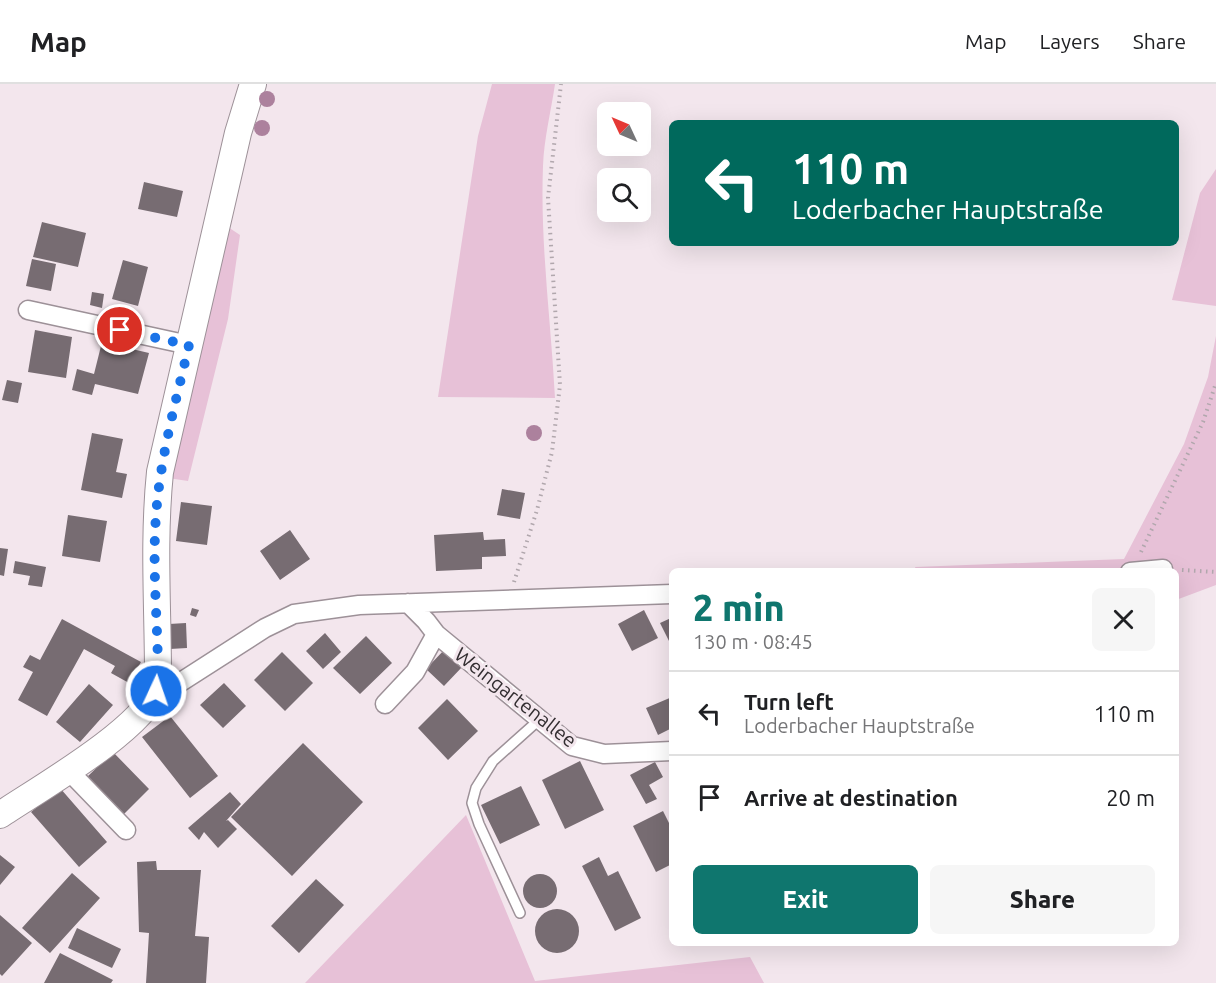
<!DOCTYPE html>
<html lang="en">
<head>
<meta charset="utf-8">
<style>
  :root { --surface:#fff; --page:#f6f6f6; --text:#202124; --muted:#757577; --line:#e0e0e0; --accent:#0f766e }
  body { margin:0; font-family:Ubuntu,sans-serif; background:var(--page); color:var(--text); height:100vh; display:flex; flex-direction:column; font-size:22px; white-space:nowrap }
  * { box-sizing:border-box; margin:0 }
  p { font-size:20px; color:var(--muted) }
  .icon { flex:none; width:33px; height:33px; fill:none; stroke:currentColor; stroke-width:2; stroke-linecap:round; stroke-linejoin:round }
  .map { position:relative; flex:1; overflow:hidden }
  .panel { position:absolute; left:669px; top:484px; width:510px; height:378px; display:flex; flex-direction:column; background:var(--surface); border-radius:9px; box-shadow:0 6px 24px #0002 }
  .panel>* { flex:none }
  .banner { position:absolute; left:669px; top:36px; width:510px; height:126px; border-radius:9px; box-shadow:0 6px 24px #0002; background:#00695c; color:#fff; overflow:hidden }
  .needle { width:39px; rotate:314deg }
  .controls { position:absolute; left:597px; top:18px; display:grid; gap:12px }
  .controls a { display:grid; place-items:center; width:54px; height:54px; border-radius:9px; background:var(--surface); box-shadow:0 6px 24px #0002; font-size:30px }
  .pin { position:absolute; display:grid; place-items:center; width:51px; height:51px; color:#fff; margin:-26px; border:3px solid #fff; border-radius:50%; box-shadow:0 2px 6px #0007 }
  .me { position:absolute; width:66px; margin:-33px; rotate:3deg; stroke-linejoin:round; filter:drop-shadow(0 0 4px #0008) }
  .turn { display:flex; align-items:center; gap:21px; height:126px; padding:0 24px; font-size:27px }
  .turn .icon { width:78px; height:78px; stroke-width:2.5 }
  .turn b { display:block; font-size:42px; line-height:51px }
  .round { display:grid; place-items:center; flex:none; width:63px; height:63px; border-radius:9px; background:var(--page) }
  .summary { display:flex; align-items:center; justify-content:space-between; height:102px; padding:0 24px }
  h1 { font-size:36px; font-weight:800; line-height:45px; color:var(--accent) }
  .button { display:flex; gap:12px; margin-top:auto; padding:12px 24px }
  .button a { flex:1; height:69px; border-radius:9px; background:var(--accent); color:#fff; font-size:24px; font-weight:800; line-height:69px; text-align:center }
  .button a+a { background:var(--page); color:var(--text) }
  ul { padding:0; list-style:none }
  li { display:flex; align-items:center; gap:18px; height:84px; padding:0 24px; border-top:2px solid var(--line) }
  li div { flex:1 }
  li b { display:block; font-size:22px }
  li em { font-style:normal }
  header { display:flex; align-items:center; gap:36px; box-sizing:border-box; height:84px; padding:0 30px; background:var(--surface); border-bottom:2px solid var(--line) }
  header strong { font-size:28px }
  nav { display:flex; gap:33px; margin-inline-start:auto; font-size:21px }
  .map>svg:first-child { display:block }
  .green { fill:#e7c1d7 }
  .building { fill:#776c72 }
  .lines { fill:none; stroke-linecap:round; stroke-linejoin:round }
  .lane-casing { stroke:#9d9198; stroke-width:12 }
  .street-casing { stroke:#9d9198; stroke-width:21 }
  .secondary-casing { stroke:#9d9198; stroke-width:28 }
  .path { stroke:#b1a7ad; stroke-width:4; stroke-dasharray:1.5 4.5; stroke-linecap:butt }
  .lane { stroke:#fff; stroke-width:9 }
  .street { stroke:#fff; stroke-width:18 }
  .secondary { stroke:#fff; stroke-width:26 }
  .tree { fill:#ac819d }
  .route { stroke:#1a73e8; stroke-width:10; stroke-dasharray:0 18 }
  .labels { text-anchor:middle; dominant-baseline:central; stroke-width:6; stroke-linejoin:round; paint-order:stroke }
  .street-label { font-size:20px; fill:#332e31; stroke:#f3e6ed }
</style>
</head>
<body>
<header>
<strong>Map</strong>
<nav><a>Map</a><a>Layers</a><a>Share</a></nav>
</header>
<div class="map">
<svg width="1216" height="899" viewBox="0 0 1216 899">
  <rect width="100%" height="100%" fill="#f3e6ed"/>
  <path class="green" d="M 492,0 L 555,0 C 551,27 544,55 543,82 C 540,160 551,237 555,314 L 438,313 L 478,52 Z
    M 1216,85 L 1216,222 L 1172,216 L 1200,109 Z
    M 228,143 L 240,151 L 228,235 L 188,397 L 168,394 Z
    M 1216,252 L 1216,501 L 1176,516 L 1176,488 L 917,488 L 915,483 L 1124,475 L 1184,360 L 1208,293 Z
    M 466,731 L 535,897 L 750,873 L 764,899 L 305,899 Z"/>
  <path class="building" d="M 144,98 L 183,107 L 177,133 L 138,125 Z
    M 42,138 L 86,149 L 78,183 L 33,173 Z
    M 32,175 L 56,180 L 51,207 L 26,202 Z
    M 123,176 L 148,183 L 138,222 L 112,215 Z
    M 92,208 L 104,210 L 102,224 L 90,221 Z
    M 35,246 L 72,253 L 66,294 L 28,288 Z
    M 102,258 L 149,269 L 138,310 L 95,300 L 92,311 L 72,306 L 77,285 L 94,290 Z
    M 7,296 L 22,299 L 18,319 L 2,316 Z
    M 92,349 L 123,355 L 116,388 L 127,390 L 122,414 L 81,406 Z
    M 502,405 L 525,409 L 520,435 L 497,431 Z
    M 181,418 L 212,422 L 207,461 L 176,457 Z
    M 68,431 L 107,437 L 100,478 L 62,472 Z
    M 290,446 L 310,475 L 280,496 L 260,467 Z
    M 483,448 L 484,456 L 505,455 L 506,472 L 482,473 L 482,485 L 436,487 L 434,451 Z
    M 0,464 L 8,465 L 4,492 L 0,491 Z
    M 15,477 L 46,483 L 42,503 L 28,501 L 30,492 L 13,489 Z
    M 192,524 L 199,526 L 196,533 L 190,531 Z
    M 644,526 L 658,554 L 632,567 L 618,540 Z
    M 671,534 L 672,558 L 670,559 L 660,539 Z
    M 62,535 L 141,578 L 129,599 L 111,589 L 115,582 L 84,565 L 47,632 L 18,616 L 33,588 L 23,583 L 30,571 L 40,576 Z
    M 186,539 L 187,564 L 170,565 L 169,540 Z
    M 325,549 L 341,568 L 323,585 L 306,567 Z
    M 366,552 L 392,579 L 360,610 L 333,584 Z
    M 445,565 L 463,582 L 444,602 L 426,585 Z
    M 282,568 L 313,599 L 285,627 L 254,596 Z
    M 224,599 L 246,622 L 223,644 L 200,621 Z
    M 89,600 L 113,621 L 80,658 L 56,638 Z
    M 672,613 L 672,644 L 658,651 L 646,624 Z
    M 447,615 L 478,647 L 448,676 L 418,644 Z
    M 170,632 L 218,692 L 190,714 L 142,653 Z
    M 303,659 L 363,718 L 292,792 L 231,733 Z
    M 113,668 L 149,705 L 123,731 L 87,693 Z
    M 580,677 L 604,726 L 565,745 L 542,696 Z
    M 655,678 L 663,693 L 649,701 L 657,715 L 646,720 L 630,691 Z
    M 521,702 L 540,741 L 500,760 L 481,721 Z
    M 60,704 L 107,758 L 79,783 L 31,728 Z
    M 230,708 L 241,720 L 226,737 L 228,736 L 237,745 L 218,764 L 204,748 L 199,756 L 188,744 Z
    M 663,727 L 672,745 L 672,780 L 656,788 L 633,742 Z
    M 0,771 L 15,783 L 0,801 Z
    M 599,773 L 608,792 L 618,787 L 641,834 L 615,847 L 582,782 Z
    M 156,777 L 157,786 L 201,786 L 195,852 L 209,853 L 206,899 L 146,899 L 149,849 L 139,848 L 137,778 Z
    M 72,789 L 100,814 L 50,869 L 22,844 Z
    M523 807a17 17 0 1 1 34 0a17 17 0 1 1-34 0Z
    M 316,795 L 344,821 L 299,869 L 271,842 Z
    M535 847a22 22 0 1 1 44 0a22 22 0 1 1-44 0Z
    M 0,831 L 32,859 L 2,892 L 0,890 Z
    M 77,844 L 121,865 L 112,884 L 68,864 Z
    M 60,869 L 113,896 L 111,899 L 44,899 Z"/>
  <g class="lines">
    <g class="lane-casing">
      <path id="lane" d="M 520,829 L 479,740 L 472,719 L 476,704 L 493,677 L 540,635"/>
    </g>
    <g class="street-casing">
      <path id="street" d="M 28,226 L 189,261
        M 1130,488 L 1163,485
        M 408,519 L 426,537 L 436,550 L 572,662 L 604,670 L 672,667
        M 156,607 L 173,603 L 265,544 L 294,530 L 359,521 L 672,510
        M 385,620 L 415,588 L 436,550
        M 68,686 L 126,746"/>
    </g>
    <g class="secondary-casing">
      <path id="secondary" d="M 0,731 C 37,706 142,646 156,606 C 158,602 158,597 158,592 C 158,524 153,457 160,388 L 238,49 L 253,0"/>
    </g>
    <path class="path" d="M 1141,468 L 1203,338 L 1216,299
      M 1182,486 L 1216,488
      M 514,498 L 537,426 L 552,368 L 560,301 L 548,114 L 561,0"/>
    <use href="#lane" class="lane"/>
    <use href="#street" class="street"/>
    <use href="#secondary" class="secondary"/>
  </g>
  <g class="tree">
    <circle cx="267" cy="15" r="8"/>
    <circle cx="262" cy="44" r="8"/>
    <circle cx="534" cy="349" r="8"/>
  </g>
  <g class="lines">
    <path class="route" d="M 120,246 L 189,261 C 176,317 160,374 156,432 C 152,485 158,539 158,592 L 156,607"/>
  </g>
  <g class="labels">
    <g class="street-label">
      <text transform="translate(516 613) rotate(38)">Weingartenallee</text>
    </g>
  </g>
</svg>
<div class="controls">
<a><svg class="needle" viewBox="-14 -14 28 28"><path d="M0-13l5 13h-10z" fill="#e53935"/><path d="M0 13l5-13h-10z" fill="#757577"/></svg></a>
<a><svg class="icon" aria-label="search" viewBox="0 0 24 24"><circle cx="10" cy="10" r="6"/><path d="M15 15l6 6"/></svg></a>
</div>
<div class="pin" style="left:120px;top:246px;background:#d93025"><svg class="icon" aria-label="arrive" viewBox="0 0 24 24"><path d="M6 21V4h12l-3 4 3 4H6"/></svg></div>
<svg class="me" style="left:156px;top:607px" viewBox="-20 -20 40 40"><circle r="17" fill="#1a73e8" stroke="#fff" stroke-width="3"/><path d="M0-11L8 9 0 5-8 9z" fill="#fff"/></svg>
<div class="banner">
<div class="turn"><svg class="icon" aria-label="left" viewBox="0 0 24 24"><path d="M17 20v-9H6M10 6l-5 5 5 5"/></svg><div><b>110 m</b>Loderbacher Hauptstraße</div></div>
</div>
<section class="panel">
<div class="summary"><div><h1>2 min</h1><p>130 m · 08:45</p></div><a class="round"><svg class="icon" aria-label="close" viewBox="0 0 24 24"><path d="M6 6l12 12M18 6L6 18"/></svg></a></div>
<ul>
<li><svg class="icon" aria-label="left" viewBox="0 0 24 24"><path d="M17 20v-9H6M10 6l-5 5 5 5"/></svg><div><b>Turn left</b><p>Loderbacher Hauptstraße</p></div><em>110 m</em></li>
<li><svg class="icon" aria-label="arrive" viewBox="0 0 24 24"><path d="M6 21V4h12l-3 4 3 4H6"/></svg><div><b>Arrive at destination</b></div><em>20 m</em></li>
</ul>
<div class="button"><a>Exit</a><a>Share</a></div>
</section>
</div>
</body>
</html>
